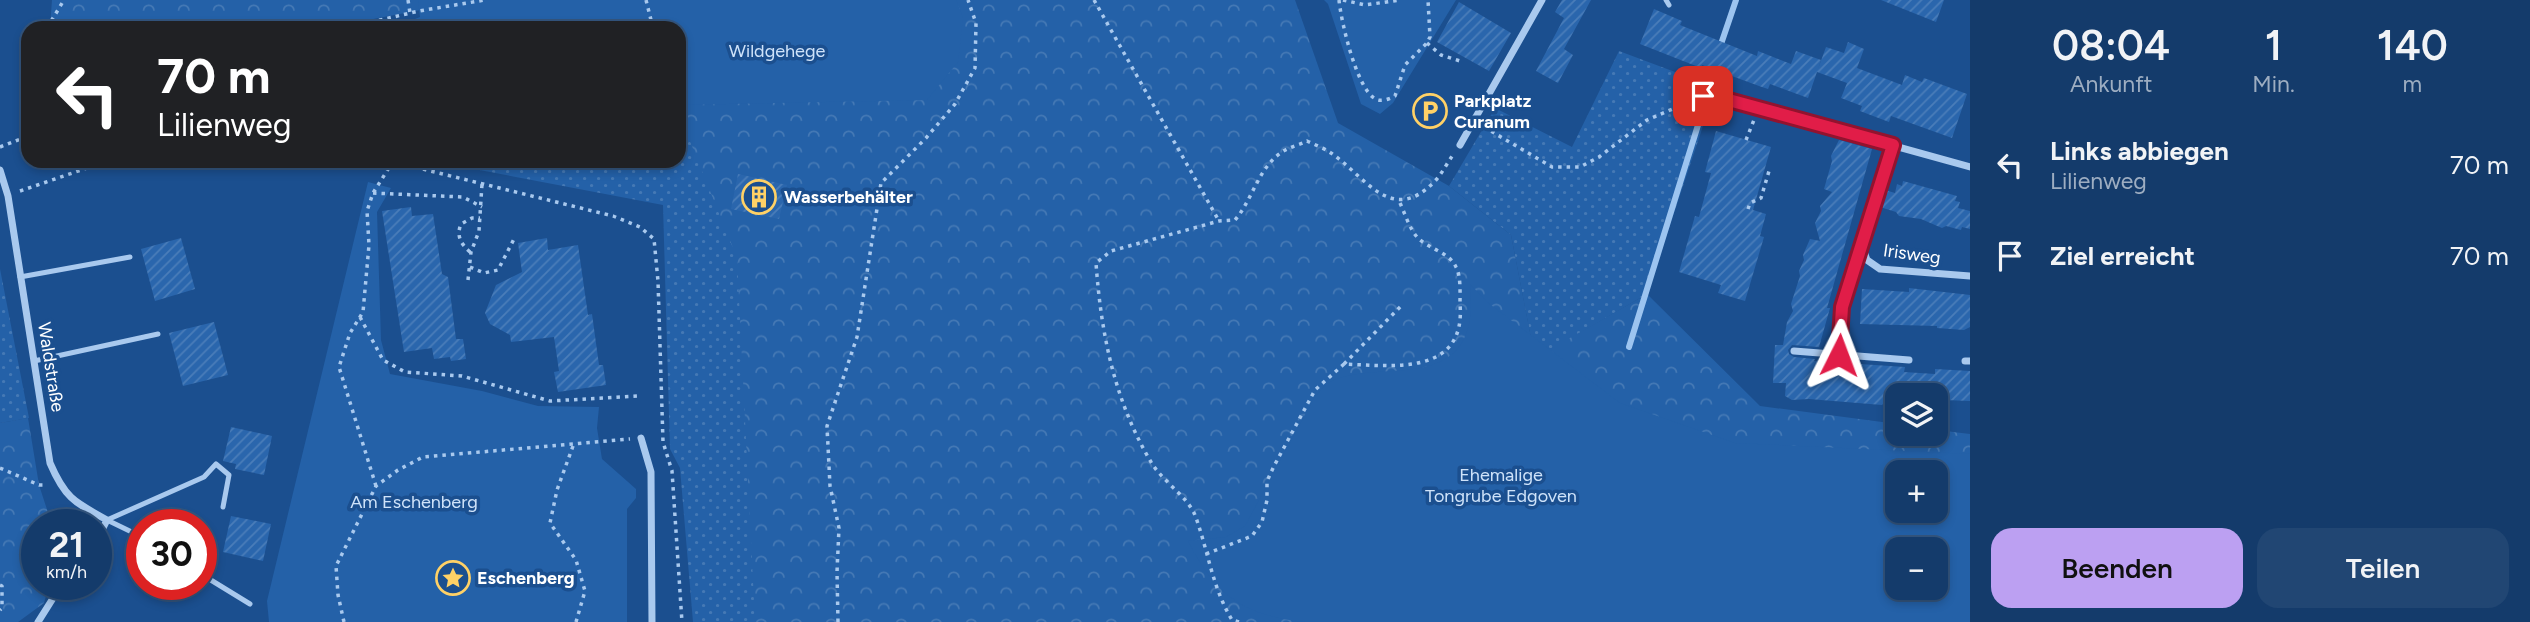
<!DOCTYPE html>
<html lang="de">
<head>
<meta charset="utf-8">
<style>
  :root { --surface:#143b6b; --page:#214673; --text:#f1f3f6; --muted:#9dadc1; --line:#33557e; --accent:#bca0f2 }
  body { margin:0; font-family:Figtree,sans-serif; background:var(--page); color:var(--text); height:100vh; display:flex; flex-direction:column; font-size:26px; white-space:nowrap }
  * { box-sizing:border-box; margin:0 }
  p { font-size:23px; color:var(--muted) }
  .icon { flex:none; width:38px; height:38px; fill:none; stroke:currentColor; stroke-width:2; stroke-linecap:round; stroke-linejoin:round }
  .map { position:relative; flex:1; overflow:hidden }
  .details { display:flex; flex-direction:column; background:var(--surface); width:560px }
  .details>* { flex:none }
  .hud { position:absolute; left:21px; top:21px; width:665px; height:147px; border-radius:21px; box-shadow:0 4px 10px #0003,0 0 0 2px var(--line); background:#202124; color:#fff; overflow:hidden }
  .controls { position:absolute; left:1885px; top:383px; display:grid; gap:14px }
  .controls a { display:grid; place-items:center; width:63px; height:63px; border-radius:14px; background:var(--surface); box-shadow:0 4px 10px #0003,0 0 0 2px var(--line); font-size:35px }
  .speed { position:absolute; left:21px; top:509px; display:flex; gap:14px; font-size:35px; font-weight:700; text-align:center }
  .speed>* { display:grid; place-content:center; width:91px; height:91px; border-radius:50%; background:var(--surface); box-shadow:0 4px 10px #0003,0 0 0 2px var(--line); line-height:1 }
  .speed small { font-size:18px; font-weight:400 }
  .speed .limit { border:10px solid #d22; background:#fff; color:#111 }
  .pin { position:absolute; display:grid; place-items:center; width:60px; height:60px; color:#fff; margin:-30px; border-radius:14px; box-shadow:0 4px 10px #0006 }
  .me { position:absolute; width:77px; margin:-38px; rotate:3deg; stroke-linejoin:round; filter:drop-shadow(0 0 5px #0008) }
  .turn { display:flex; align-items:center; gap:24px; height:147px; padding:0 21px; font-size:32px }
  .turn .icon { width:91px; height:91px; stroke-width:2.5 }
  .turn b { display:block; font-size:49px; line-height:60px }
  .eta { display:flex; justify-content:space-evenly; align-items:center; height:119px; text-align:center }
  .eta b { font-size:42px; font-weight:600; line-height:49px }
  .primary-button { display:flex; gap:14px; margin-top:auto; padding:14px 21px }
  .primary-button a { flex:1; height:80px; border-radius:21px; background:var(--accent); color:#111; font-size:28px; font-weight:600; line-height:80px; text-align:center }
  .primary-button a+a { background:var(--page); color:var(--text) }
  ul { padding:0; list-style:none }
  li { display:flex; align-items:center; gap:21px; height:91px; padding:0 21px }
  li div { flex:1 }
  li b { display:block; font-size:26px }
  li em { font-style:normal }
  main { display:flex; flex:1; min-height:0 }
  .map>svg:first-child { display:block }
  .grass { fill:url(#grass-dots) }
  .forest { fill:url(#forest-crowns); fill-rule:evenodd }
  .park { fill:#2461a8; fill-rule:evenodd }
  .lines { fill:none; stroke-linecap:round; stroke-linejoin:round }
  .stream { stroke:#9cc4f0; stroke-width:6 }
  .building { fill:url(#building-hatch) }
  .path { stroke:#a9c9ee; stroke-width:3.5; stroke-dasharray:3.5 5; stroke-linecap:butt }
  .lane { stroke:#a9c9ee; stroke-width:5 }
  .street { stroke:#a9c9ee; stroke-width:7 }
  .route-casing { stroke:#92132f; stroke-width:18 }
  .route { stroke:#e11d48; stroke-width:12 }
  .labels { text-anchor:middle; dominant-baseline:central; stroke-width:7; stroke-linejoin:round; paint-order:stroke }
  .park-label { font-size:18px; fill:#cfe3fa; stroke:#1b4f8f }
  .poi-label { font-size:18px; font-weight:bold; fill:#fff; stroke:#1b4f8f; text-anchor:start }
  .street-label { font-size:18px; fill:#fff; stroke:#1b4f8f }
</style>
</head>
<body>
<main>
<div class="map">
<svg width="1970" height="622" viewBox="0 0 1970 622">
  <defs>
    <pattern id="grass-dots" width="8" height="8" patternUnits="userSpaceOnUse" patternTransform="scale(1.75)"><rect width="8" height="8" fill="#2461a8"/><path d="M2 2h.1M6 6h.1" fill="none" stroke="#4579b5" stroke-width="1.8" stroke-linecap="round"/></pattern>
    <pattern id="forest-crowns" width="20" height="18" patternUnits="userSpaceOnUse" patternTransform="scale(1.75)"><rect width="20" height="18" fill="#2461a8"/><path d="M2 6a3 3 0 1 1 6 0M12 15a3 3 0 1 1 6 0" fill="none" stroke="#4579b5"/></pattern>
    <pattern id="building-hatch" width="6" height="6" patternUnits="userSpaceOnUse" patternTransform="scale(1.75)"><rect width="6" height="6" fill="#2a66ad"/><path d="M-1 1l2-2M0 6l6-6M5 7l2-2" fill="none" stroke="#4a7db9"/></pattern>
  </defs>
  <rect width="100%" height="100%" fill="#1b4f8f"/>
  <path class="grass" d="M 1619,51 L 1699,81 L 1711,102 L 1647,294 L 1535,359 L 1511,235 L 1449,186 L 1495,108 L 1572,147 Z
    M 927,100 L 818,622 L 693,622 L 680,468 L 670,449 L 663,205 L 432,161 L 679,161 L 679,105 Z
    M 0,269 L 29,418 L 0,423 Z"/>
  <path class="forest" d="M 52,0 L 473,0 L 326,28 L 50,28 Z
    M 633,0 L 1295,0 L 1338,123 L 1449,186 L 1511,235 L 1535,358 L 1647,294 L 1760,406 L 1897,424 L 1897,434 L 1936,434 L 1936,430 L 1970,434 L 1970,622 L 755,622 L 737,258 L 679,114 L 679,28 ZM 1897,472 L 1936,472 L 1936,511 L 1897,511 ZM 1897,550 L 1936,550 L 1936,588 L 1897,588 Z
    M 28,418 L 39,485 L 52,525 L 37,525 L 37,584 L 49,585 L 44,603 L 18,622 L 0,622 L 0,423 Z"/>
  <path class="park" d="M 418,0 L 956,0 L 963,17 L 958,62 L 927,100 L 679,105 L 679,28 L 392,28 L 420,17 Z
    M 1324,0 L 1456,0 L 1393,103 L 1380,114 L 1361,104 L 1328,4 Z
    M 368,182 L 391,188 L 377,212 L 381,340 L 390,374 L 482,391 L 538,406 L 599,407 L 597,428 L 602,459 L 636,489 L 636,498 L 627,509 L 627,622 L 269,622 L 267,601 Z
    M 1470,284 L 1487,302 L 1620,403 L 1735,443 L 1970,454 L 1970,622 L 1305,622 C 1243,615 1216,596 1188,541 L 1226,537 L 1245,526 L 1314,398 C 1319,393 1324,385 1330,382 C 1372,360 1451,389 1468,328 C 1472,315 1470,298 1470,284 ZM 1897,472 L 1936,472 L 1936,511 L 1897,511 ZM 1897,550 L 1936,550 L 1936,588 L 1897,588 Z"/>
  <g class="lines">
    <path class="stream" d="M 1719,50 L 1736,0
      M 1629,347 L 1703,109"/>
  </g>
  <path class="building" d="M 1562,0 L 1591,0 L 1564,49 L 1573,55 L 1558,83 L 1536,71 L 1564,18 L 1555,12 Z
    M 1881,0 L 1944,0 L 1936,22 Z
    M 1459,2 L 1511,33 L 1489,71 L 1437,42 Z
    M 1654,9 L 1682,21 L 1680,25 L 1757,56 L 1758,51 L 1791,64 L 1796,51 L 1821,60 L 1818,69 L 1826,47 L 1844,53 L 1848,42 L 1864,49 L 1857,68 L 1902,85 L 1905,75 L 1922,82 L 1924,78 L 1967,94 L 1952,138 L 1891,116 L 1889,122 L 1860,111 L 1862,106 L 1841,98 L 1847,83 L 1817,72 L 1808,98 L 1770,84 L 1768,89 L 1759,86 L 1702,65 L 1701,68 L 1640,44 Z
    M 1716,131 L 1771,147 L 1753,210 L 1766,214 L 1760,236 L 1764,237 L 1745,301 L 1718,293 L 1721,285 L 1679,272 L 1695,216 L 1699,217 L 1711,173 L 1705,172 Z
    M 1839,140 L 1872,149 L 1827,308 L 1830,308 L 1819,347 L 1792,345 L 1788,350 L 1789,354 L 1794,357 L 1815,359 L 1814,361 L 1905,367 L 1904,372 L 1935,374 L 1935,369 L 1970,371 L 1970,401 L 1944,400 L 1936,396 L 1890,396 L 1882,405 L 1809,399 L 1792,400 L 1785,396 L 1786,383 L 1773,383 L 1775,345 L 1783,345 L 1787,322 L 1793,311 L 1791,304 L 1800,276 L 1799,271 L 1804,260 L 1803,255 L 1810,239 L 1820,241 L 1815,223 L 1821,211 L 1820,206 L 1832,192 L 1824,189 L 1832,161 L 1831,156 Z
    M 738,174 L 787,185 L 779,219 L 731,209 Z
    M 1903,181 L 1957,196 L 1955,201 L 1960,202 L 1958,208 L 1970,211 L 1970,229 L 1962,227 L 1961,230 L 1946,226 L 1942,228 L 1921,219 L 1899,216 L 1896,212 L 1880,207 L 1885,190 L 1895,193 L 1897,184 L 1902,186 Z
    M 411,207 L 412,216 L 433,214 L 442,274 L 448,277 L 456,339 L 463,339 L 466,359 L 451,361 L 450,357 L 434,359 L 432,348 L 404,352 L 382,211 Z
    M 181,238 L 195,289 L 155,301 L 141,249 Z
    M 547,238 L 548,250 L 578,245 L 588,315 L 592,314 L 599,365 L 603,365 L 606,385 L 558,392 L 554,372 L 559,371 L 554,337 L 511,342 L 510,335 L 490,324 L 485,313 L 496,285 L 522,272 L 518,243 Z
    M 1909,288 L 1970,295 L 1970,327 L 1964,330 L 1937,328 L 1937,326 L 1860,324 L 1862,289 L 1909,292 Z
    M 214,322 L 228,375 L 183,386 L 169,333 Z
    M 231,427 L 272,436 L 264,475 L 235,469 L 236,464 L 223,461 Z
    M 231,516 L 271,524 L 263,561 L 223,552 Z"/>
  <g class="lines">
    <path class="path" d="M 408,0 L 410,13
      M 646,0 L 653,28
      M 1094,0 L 1219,221
      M 1339,0 C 1341,21 1356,86 1374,98 C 1380,103 1389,99 1395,96 L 1405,65 L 1427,43 L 1430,37 L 1428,0
      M 1343,0 L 1365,5 L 1400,0
      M 47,28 L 64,0
      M 346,28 L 419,11 L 485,0
      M 384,28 L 386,20
      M 1427,43 L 1441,55 L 1460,61
      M 1484,127 L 1552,167 L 1580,167 L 1599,157 L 1647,120 L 1691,101
      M 1746,140 L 1754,120
      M 0,147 L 28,136
      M 390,161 L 613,216 L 640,227 L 654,239 L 658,281 L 663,442 L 672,471 L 682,622
      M 20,191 L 87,168 L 92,161
      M 373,193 L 463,197 L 482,207
      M 1748,209 L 1750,203 L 1761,198 L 1769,171
      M 470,252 C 461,244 456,236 461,224 L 472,218 L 480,218
      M 470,267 L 484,273 L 498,270 L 514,239
      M 468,280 L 471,252 L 479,231 L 482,184
      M 360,317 L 383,360 L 405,372 L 462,376 L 550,401 L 638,396
      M 1344,364 L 1403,304
      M 573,446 L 557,490 L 550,523 L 576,560 L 585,591 L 576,622
      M 0,468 L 39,485 L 47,485
      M 376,486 L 339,367 L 350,333 L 363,312 L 369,245 L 367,211 L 373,193 L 392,163
      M 1206,554 L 1252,536 L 1262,522 L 1267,500 L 1267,481 L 1274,466 L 1315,390 L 1344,364 C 1394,366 1466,376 1460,304 C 1460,293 1461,276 1456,267 C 1449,252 1429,249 1418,238 C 1409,229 1404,210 1398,199
      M 0,585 L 2,586 L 2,608 L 0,610
      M 344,622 L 338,595 L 336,566 L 376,486 L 398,470 L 423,457 L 630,439
      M 838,622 L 837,572 L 839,528 L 830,486 L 827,426 L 857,337 L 881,183 L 926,138 L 955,104 L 975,68 L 976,23 L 968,0
      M 1239,622 L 1232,620 C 1212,587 1208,550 1195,515 C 1187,496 1161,480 1151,462 C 1114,400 1101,333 1096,263 L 1111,251 L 1219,221 L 1235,220 C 1253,199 1258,168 1282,152 C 1289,147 1299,145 1307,141 C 1315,145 1324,148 1331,153 C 1365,176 1391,226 1434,182 C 1442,174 1447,163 1453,155"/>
    <path class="lane" d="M 1666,0 L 1669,5
      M 20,277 L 130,257
      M 34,361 L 158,334
      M 107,520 L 204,477 L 216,464 L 229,475 L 223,507
      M 107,520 L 142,537
      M 201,574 L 250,604"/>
    <path class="street" d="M 1703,96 L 1714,96 L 1970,167
      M 1460,145 L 1542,0
      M 0,170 L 8,196 L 50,463 C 65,498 74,502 107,520 L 96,542
      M 1862,246 L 1867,260 L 1880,269 L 1970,276
      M 1794,351 L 1909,360
      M 1839,355 L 1842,307 L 1893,145
      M 1965,361 L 1970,361
      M 641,438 L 651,472 L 652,622
      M 38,622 L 62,584"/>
  </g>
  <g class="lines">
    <g class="route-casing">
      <path id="route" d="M 1703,96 L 1714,96 L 1893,145 L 1842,307 L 1839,355"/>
    </g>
    <use href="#route" class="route"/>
  </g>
  <defs>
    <g id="parking-ring" transform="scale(1.75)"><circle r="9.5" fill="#1b4f8f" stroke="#ffd166" stroke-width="1.5"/><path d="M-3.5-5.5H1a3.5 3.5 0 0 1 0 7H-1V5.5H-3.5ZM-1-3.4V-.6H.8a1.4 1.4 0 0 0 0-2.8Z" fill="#ffd166"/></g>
    <g id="building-ring" transform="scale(1.75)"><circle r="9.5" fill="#1b4f8f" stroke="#ffd166" stroke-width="1.5"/><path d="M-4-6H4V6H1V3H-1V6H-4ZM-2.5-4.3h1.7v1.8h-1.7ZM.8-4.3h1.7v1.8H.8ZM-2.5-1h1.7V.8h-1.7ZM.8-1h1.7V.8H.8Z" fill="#ffd166"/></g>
    <g id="sight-ring" transform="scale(1.75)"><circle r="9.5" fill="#1b4f8f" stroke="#ffd166" stroke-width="1.5"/><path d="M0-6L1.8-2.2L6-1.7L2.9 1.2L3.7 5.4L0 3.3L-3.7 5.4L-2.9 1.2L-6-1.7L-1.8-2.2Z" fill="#ffd166"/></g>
  </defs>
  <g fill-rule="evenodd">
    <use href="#parking-ring" x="1430" y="111"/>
    <use href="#building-ring" x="759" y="197"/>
    <use href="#sight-ring" x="453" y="578"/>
  </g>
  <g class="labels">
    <g class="park-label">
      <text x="777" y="51">Wildgehege</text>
      <text x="1501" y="475">Ehemalige<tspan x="1501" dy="21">Tongrube Edgoven</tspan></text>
      <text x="414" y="502">Am Eschenberg</text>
    </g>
    <g class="poi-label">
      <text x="1454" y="101">Parkplatz<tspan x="1454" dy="21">Curanum</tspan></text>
      <text x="784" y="197">Wasserbehälter</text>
      <text x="477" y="578">Eschenberg</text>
    </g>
    <g class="street-label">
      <text transform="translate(1912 254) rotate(8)">Irisweg</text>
      <text transform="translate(51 367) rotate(81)">Waldstraße</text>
    </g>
  </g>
</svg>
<div class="controls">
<a><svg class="icon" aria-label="layers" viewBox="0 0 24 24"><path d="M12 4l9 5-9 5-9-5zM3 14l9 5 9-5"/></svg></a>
<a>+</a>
<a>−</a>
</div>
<div class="speed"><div>21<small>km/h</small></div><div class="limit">30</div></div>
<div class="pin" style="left:1703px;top:96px;background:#d93025"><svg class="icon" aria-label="arrive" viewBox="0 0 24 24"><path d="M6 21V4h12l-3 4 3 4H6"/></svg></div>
<svg class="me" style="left:1839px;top:355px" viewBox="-20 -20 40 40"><path d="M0-17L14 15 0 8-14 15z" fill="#e11d48" stroke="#fff" stroke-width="4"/></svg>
<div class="hud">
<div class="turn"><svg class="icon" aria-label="left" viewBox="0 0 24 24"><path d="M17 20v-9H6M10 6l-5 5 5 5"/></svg><div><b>70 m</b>Lilienweg</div></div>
</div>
</div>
<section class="details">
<div class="eta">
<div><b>08:04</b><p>Ankunft</p></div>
<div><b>1</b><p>Min.</p></div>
<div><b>140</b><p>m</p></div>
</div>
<ul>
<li><svg class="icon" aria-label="left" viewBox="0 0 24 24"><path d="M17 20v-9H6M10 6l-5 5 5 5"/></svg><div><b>Links abbiegen</b><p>Lilienweg</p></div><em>70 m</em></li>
<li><svg class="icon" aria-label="arrive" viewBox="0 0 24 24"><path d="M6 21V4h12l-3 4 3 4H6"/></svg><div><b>Ziel erreicht</b></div><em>70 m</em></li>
</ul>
<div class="primary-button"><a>Beenden</a><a>Teilen</a></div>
</section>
</main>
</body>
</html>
